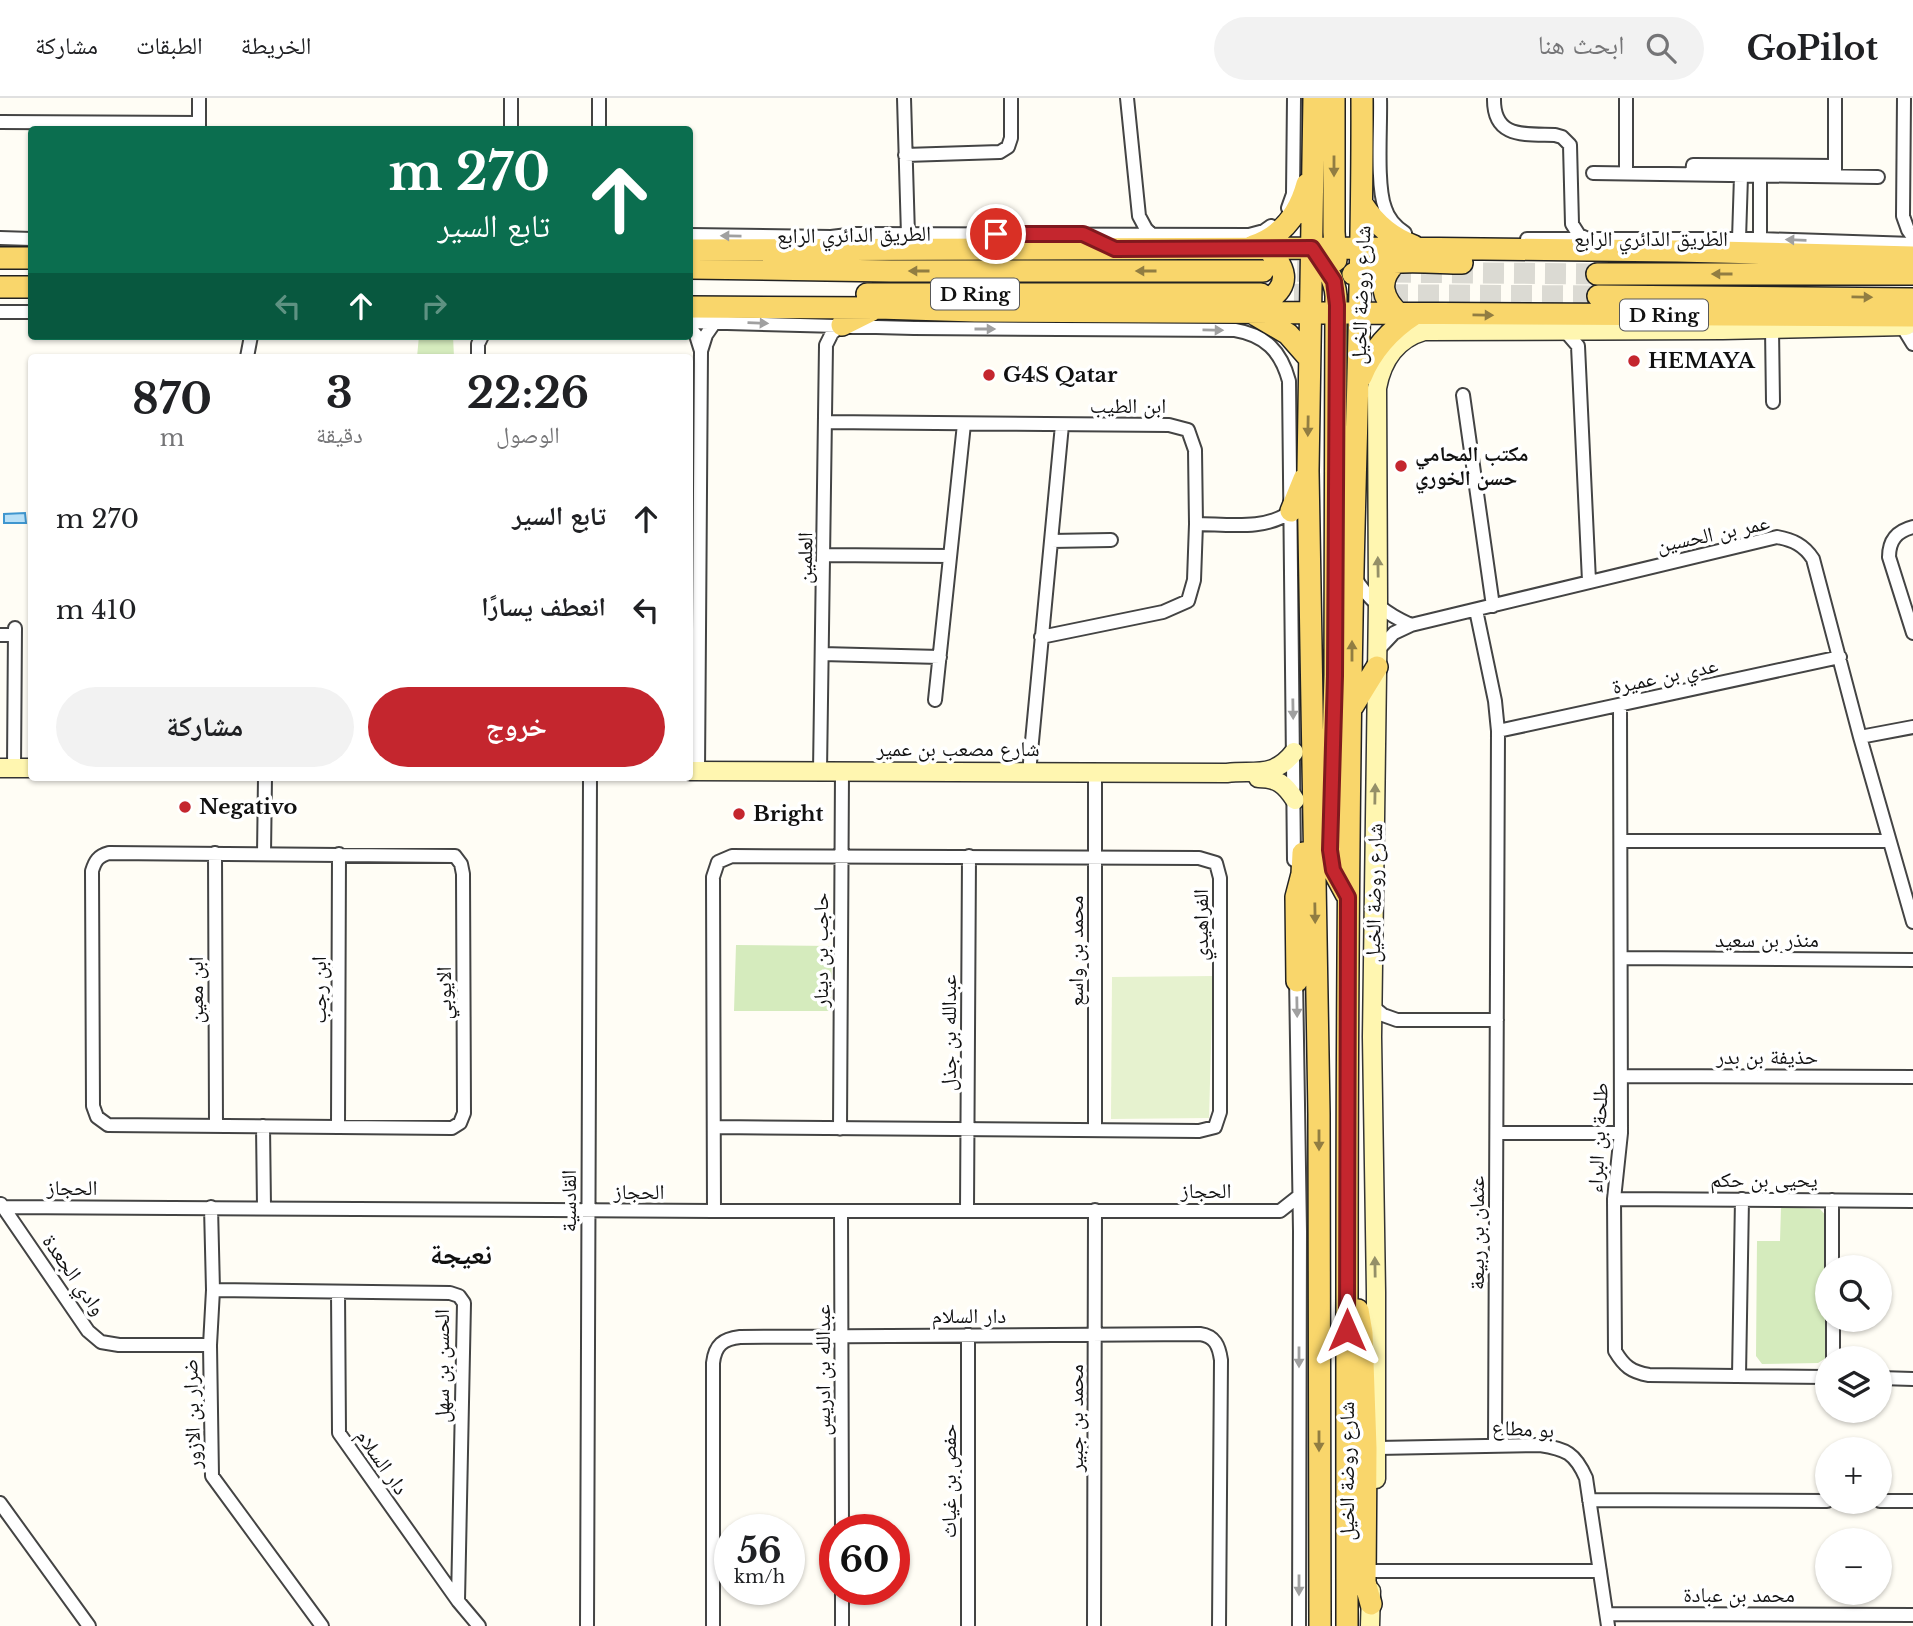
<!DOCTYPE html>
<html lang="ar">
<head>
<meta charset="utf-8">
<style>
  :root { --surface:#fff; --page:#f2f2f2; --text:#202124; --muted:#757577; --line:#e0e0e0; --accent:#c4262e }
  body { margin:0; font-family:"Libre Baskerville","Noto Naskh Arabic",serif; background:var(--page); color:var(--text); direction:rtl; height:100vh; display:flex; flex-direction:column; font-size:26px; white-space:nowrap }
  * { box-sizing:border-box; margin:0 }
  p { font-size:23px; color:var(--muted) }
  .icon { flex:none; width:38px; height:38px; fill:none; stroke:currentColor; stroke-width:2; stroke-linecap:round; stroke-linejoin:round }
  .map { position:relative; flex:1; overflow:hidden; direction:ltr }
  .sheet { position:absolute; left:28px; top:256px; width:665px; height:427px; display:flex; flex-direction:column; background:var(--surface); border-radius:7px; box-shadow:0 2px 5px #0004; direction:rtl }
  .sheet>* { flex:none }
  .guide { position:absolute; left:28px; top:28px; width:665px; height:214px; border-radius:7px; box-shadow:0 2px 5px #0004; direction:rtl; background:#0b6e4f; color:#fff; overflow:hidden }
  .fabs { position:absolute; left:1815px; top:1157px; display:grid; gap:14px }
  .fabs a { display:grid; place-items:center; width:77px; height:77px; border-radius:50%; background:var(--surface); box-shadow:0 2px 5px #0004; font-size:35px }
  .speed { position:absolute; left:714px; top:1416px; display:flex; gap:14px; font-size:35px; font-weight:700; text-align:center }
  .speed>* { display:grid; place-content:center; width:91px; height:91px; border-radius:50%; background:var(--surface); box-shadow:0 2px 5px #0004; line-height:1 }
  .speed small { font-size:18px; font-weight:400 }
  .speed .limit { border:10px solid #d22; background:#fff; color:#111 }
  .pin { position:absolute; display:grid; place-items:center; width:60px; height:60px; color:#fff; margin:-30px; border:4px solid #fff; border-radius:50%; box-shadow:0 2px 7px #0007 }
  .me { position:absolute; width:77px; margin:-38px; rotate:0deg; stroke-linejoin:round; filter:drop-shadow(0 0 5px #0008) }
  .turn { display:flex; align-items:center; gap:24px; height:147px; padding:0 28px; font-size:32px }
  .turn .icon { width:91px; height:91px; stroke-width:2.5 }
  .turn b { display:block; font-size:49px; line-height:60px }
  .lanes { display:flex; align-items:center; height:66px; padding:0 28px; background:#0003; justify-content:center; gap:35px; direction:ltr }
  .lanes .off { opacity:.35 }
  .eta { display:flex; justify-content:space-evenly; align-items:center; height:119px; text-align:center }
  .eta b { font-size:42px; font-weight:700; line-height:49px }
  .cta { display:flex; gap:14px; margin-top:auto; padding:14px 28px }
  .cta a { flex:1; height:80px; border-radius:42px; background:var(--accent); color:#fff; font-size:28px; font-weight:700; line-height:80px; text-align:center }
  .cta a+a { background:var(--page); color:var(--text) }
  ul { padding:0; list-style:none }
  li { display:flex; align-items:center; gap:21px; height:91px; padding:0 28px }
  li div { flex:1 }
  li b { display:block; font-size:26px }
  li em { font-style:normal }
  header { display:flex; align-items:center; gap:42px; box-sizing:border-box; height:98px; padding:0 35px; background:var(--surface); border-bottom:2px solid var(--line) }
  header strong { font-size:33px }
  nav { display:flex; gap:38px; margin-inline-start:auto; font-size:24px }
  .search { width:490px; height:63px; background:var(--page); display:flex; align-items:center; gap:18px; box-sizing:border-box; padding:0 24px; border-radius:38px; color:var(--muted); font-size:26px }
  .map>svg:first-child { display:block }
  .park { fill:#d5ebbd }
  .pitch { fill:#e6f2cf }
  .water { fill:url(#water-waves); stroke:#3f96cf; stroke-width:2 }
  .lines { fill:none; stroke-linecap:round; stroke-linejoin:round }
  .primary-tunnel { stroke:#dbdad3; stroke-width:21; stroke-dasharray:21 10; stroke-linecap:butt }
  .street-casing { stroke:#444; stroke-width:16 }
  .secondary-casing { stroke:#333; stroke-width:21 }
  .primary-casing { stroke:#222; stroke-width:24 }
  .street { stroke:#fff; stroke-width:12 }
  .secondary { stroke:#fff6b0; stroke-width:18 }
  .primary { stroke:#f9d66b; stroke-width:21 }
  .oneway { fill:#917d42 }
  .oneway2 { fill:#a0a0a0 }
  .oneway3 { fill:#948f68 }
  .route-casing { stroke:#7f191e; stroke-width:18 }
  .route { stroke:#c4262e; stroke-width:12 }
  .poi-dot { fill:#c4262e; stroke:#fff; stroke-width:2.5 }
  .labels { text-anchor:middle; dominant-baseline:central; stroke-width:7; stroke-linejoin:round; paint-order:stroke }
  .shield { fill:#fff; stroke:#585858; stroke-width:2 }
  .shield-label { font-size:19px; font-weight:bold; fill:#111 }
  .street-label { font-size:21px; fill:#111; stroke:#fff }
  .poi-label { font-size:21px; font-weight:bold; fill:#111; stroke:#fff; text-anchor:start }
  .district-label { font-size:28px; font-weight:bold; fill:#111; stroke:#fff }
</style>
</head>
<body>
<header>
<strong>GoPilot</strong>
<div class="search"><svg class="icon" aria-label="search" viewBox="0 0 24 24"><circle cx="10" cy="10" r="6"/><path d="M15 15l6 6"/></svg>ابحث هنا</div>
<nav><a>الخريطة</a><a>الطبقات</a><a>مشاركة</a></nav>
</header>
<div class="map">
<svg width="1913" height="1528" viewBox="0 0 1913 1528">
  <defs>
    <pattern id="water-waves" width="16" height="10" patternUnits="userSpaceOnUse" patternTransform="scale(1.75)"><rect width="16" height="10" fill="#b9e0f7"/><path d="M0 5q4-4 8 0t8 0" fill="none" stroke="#9ebfd3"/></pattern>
  </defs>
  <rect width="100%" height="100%" fill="#fffdf5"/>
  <path class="park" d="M 419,238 L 453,238 L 454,259 L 417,259 Z
    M 736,847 L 832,848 L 831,913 L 734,913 Z
    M 1781,1109 L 1820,1111 L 1828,1120 L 1829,1258 L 1818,1265 L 1762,1266 L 1756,1258 L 1757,1143 L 1780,1143 Z"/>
  <path class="pitch" d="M 1213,878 L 1209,1020 L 1111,1021 L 1112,879 Z"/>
  <path class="water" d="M 25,415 L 26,425 L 4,425 L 4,416 Z"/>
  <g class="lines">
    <path class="primary-tunnel" d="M 1266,173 L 1597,176
      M 1263,196 L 1598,198"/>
    <g class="street-casing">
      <path id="street" d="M 199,0 L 199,31
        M 904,0 L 908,137
        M 1127,0 L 1139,118 L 1146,131 L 1152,137
        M 1380,0 C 1381,27 1376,87 1385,110 C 1388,120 1396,129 1405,135
        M 1494,0 C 1493,41 1525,36 1555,37 L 1562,39 L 1570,47 L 1572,126 L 1579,137 L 1588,141
        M 1626,0 L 1626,75
        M 1904,0 L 1903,118 L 1908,132 L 1913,139
        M 0,24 L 199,25
        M 511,32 L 511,0
        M 599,32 L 599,0
        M 905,57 L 1000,54 L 1008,49 L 1011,40 L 1011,0
        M 1835,73 L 1835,0
        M 1593,75 L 1878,79
        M 1692,76 L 1693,67 L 1835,68
        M 1760,77 L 1760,141
        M 1288,110 L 1293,96 L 1294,0
        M 690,137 L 831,139 L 856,136 L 1249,137 L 1264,133 L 1271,128
        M 0,140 L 32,141
        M 1527,141 L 1760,141 L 1913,146
        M 1739,141 L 1741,78
        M 0,214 L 32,214
        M 690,224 L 914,230 L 1235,232 C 1265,237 1281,253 1289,283 L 1294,762
        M 1902,228 L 1913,246
        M 690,230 L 696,237 L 701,253
        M 1772,231 L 1773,304
        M 1566,234 L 1578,248 L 1589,483
        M 247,259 L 251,238
        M 478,259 L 478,246 L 482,238
        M 1463,297 L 1493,508
        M 826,324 L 1169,327 L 1188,332 L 1195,352 L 1196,426 L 1194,482 L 1188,503 L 1163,514 L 1041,539
        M 1196,426 C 1226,426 1267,433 1291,413
        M 1913,429 C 1897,433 1889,442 1889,459 L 1913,535
        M 1051,443 L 1111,442
        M 824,457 L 950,458
        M 1354,478 C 1368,502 1386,516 1411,527
        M 1476,512 L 1495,603 L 1498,633 L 1495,1347
        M 0,537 L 15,537
        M 1377,553 L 1394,535 L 1411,527 L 1777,439 C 1793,442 1804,447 1813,461 L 1860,639 L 1913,824
        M 822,556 L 940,559
        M 935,602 L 964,326
        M 1620,608 L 1621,1035 L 1614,1101 L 1615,1253 C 1624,1268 1631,1274 1649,1277 L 1827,1279
        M 1498,633 L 1840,559
        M 1860,639 L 1913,629
        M 14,670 L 15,530
        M 698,673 L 701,253 L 706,237 L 715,224
        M 820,674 L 826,247 L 832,235 L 842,227
        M 1029,675 L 1062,327
        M 1095,675 L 1095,1032
        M 1622,743 L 1888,743
        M 109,755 L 455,758 L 461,766 L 463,776 L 464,1015 L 460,1025 L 452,1030 L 108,1027 L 97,1019 L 93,1008 L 92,773 C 95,763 98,758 109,755 Z
        M 215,755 L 216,1028
        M 264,756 L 265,679
        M 1621,860 L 1913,862
        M 1296,879 L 1300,1133 L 1299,1528
        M 1372,908 L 1383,917 L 1397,922 L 1497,922
        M 1621,978 L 1913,979
        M 263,1028 L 264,1109
        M 338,1028 L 339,756
        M 840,1031 L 842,674
        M 1497,1035 L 1621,1035
        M 1614,1101 L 1913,1103
        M 1832,1102 L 1832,1169
        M 1,1106 L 88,1233 L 101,1244 L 119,1247 L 210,1247
        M 4,1109 L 714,1113 L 1280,1113 L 1299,1098
        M 211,1109 L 213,1192 L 210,1247 L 212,1378 L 322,1528
        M 967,1112 L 969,758
        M 714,1113 L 713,779 L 718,764 L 732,758 L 1199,760 L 1216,765 L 1220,780 L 1220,1014 L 1215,1029 L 1199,1033 L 715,1029
        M 841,1113 L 842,1432
        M 213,1192 L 450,1195 L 459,1198 L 464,1205 L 458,1503
        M 338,1194 L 339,1335 L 458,1503 L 479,1528
        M 1833,1222 L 1833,1260
        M 968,1237 L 968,1528
        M 1739,1278 L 1742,1101
        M 1880,1280 L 1913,1281
        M 1377,1350 L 1540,1347 C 1566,1351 1575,1355 1586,1380 L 1608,1528
        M 1589,1402 L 1827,1403
        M 1880,1403 L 1913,1403
        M 0,1405 L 89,1528
        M 1372,1473 L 1600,1473
        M 1607,1516 L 1913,1517
        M 587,1528 L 590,679
        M 713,1528 L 713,1265 C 715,1247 723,1241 740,1239 L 1200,1236 C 1215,1238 1219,1248 1221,1262 L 1219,1528
        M 842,1528 L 842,1491
        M 1094,1528 L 1095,1112"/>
    </g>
    <g class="secondary-casing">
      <path id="secondary" d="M 0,670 L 32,670
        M 690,673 L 1227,675 C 1256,672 1274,680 1294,654
        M 1258,680 C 1277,680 1285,686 1295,702
        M 1376,1381 L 1376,1194 L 1372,939 L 1378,503 L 1377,290 C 1382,263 1396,241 1424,233 L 1723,232 L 1906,228
        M 1370,1528 L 1371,1493"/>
    </g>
    <g class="primary-casing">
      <path id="primary" d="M 1314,0 L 1308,373 L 1319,1016 L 1320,1528
        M 1334,0 L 1334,134 L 1336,162
        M 1363,107 C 1376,127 1392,140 1414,148
        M 1253,148 C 1283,138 1299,116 1307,86
        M 1268,151 C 1285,169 1292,186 1268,202
        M 1312,151 C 1323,165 1335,179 1336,198 L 1335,577 L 1330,752 L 1333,772 L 1346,796
        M 690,152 L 1395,150 L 1677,153 L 1913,159
        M 0,160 L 32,160
        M 1395,165 C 1377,183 1382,200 1399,216
        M 690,170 L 891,173 L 1263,173
        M 1353,176 C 1378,158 1431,165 1462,165
        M 1597,176 L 1913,176
        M 0,189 L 32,189
        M 867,196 L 1261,196
        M 1598,198 L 1913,201
        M 690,209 L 878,210 L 975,213 L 1913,218
        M 1254,216 L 1288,236 L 1309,260
        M 842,227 L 872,212
        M 1361,279 C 1372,252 1390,232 1415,216
        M 1291,413 L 1304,381
        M 1353,608 L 1377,569
        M 1297,883 L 1296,799 L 1302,776 L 1303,755
        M 1358,1212 L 1362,1235 L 1366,1350 L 1365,1484 L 1371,1506
        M 1347,1528 C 1347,1193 1346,857 1352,522 C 1355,348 1363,174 1362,0"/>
    </g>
    <use href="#street" class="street"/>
    <use href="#secondary" class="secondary"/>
    <use href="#primary" class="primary"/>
  </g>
  <defs><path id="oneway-solid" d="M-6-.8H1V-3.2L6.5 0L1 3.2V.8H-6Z" transform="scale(1.75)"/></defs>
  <g class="oneway">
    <use href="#oneway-solid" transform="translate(1334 68) rotate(90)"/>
    <use href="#oneway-solid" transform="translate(919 173) rotate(180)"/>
    <use href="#oneway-solid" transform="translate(1146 173) rotate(-180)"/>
    <use href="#oneway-solid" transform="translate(1722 176) rotate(-180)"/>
    <use href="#oneway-solid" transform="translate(1862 199) rotate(1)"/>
    <use href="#oneway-solid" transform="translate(1483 217) rotate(1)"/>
    <use href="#oneway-solid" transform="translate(1308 328) rotate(91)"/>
    <use href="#oneway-solid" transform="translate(1352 553) rotate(-90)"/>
    <use href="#oneway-solid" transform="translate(1315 815) rotate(89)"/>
    <use href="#oneway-solid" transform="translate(1319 1042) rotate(90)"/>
    <use href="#oneway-solid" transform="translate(1319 1343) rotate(90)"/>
  </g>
  <g class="oneway2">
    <use href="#oneway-solid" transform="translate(731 138) rotate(-179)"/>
    <use href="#oneway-solid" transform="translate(1796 142) rotate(-178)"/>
    <use href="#oneway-solid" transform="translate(758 225) rotate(2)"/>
    <use href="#oneway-solid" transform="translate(985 231)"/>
    <use href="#oneway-solid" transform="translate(1213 232) rotate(1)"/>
    <use href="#oneway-solid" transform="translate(1293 611) rotate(89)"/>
    <use href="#oneway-solid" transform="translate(1297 909) rotate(89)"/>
    <use href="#oneway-solid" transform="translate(1299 1259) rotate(90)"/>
    <use href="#oneway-solid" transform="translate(1299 1487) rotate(90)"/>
  </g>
  <g class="oneway3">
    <use href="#oneway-solid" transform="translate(1378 469) rotate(-91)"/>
    <use href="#oneway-solid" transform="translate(1375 696) rotate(-89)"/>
    <use href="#oneway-solid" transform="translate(1375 1169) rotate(-91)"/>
  </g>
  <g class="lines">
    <g class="route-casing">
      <path id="route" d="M 996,136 L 1083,136 L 1115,151 L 1312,150 L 1334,183 L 1337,207 L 1335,578 L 1330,752 L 1333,772 L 1348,799 L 1347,1232"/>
    </g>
    <use href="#route" class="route"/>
  </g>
  <g class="poi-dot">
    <circle cx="1634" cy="263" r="7"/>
    <circle cx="989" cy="277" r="7"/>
    <circle cx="1401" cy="368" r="7"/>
    <circle cx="185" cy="709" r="7"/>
    <circle cx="739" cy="716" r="7"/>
  </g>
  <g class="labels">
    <g class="shield">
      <rect x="931" y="180.5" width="88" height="31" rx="5"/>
      <rect x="1620" y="201.5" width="88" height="31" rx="5"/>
    </g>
    <g class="shield-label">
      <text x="975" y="196">D Ring</text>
      <text x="1664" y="217">D Ring</text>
    </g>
    <g class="street-label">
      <text transform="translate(854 137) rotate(-1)">الطريق الدائري الرابع</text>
      <text x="1651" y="141">الطريق الدائري الرابع</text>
      <text transform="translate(1361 197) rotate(-88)">شارع روضة الخيل</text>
      <text x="1128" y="308">ابن الطيب</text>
      <text transform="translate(1713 436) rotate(-12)">عمر بن الحسين</text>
      <text transform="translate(805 460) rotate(-89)">العلمين</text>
      <text transform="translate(1665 578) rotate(-12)">عدي بن عميرة</text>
      <text x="958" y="651">شارع مصعب بن عمير</text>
      <text transform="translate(1374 795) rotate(-89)">شارع روضة الخيل</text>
      <text transform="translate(1201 827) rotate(-90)">الفراهيدي</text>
      <text x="1767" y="842">منذر بن سعيد</text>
      <text transform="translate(821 852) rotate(-90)">حاجب بن دينار</text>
      <text transform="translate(1076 853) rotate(-90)">محمد بن واسع</text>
      <text transform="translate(196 892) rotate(-90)">ابن معين</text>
      <text transform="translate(319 892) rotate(-90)">ابن رجب</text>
      <text transform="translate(444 895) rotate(-90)">الايوبي</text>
      <text transform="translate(949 935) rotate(-90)">عبدالله بن جذل</text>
      <text x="1767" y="959">حذيفة بن بدر</text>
      <text transform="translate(1598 1040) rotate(-87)">طلحة بن البراء</text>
      <text x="1764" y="1082">يحيى بن حكم</text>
      <text x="72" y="1090">الحجاز</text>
      <text x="1206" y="1093">الحجاز</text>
      <text x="639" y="1094">الحجاز</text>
      <text transform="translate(569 1103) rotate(-90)">القادسية</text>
      <text transform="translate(1477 1135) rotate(-90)">عثمان بن ربيعة</text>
      <text transform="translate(74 1177) rotate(55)">وادي الجعدة</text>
      <text x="969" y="1218">دار السلام</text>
      <text transform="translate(442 1268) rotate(-90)">الحسن بن سهل</text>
      <text transform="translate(823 1272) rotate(-90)">عبدالله بن ادريس</text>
      <text transform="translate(192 1316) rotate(-92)">ضرار بن الازور</text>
      <text transform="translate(1076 1320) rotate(-90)">محمد بن جبير</text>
      <text transform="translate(1523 1331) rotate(3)">بو مطاع</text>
      <text transform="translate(382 1364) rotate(55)">دار السلام</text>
      <text transform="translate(1347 1373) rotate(-90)">شارع روضة الخيل</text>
      <text transform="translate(949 1383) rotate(-90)">حفص بن غياث</text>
      <text x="1739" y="1497">محمد بن عبادة</text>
    </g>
    <g class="poi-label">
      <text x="1648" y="263">HEMAYA</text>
      <text x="1003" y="277">G4S Qatar</text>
      <text x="1415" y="356">مكتب المحامي<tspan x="1415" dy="24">حسن الخوري</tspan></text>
      <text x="199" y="709">Negativo</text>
      <text x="753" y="716">Bright</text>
    </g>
    <g class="district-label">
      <text x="461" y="1156">نعيجة</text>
    </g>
  </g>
</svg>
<div class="fabs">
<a><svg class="icon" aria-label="search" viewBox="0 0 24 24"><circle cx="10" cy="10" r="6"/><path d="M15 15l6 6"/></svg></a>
<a><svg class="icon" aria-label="layers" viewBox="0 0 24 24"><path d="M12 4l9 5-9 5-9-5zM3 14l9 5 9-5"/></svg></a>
<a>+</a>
<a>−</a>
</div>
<div class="speed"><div>56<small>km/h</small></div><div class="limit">60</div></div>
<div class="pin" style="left:996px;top:136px;background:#d93025"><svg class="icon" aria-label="arrive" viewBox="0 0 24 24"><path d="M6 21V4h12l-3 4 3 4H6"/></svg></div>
<svg class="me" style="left:1347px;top:1232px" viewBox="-20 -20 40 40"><path d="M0-17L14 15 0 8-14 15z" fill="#c4262e" stroke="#fff" stroke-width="4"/></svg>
<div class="guide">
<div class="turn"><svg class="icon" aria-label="ahead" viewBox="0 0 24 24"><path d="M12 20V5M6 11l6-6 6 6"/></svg><div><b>270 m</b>تابع السير</div></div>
<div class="lanes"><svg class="icon off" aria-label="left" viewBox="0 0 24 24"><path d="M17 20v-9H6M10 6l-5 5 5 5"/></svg><svg class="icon" aria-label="ahead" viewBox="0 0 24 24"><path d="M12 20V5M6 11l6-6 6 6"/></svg><svg class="icon off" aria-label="right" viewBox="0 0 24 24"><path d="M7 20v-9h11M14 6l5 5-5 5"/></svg></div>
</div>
<section class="sheet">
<div class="eta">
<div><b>22:26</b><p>الوصول</p></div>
<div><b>3</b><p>دقيقة</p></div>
<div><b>870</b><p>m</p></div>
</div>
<ul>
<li><svg class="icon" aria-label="ahead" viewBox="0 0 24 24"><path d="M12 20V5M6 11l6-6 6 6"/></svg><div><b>تابع السير</b></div><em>270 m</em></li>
<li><svg class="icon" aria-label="left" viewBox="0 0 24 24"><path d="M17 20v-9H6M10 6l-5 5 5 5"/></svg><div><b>انعطف يسارًا</b></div><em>410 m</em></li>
</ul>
<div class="cta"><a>خروج</a><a>مشاركة</a></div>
</section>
</div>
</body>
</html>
